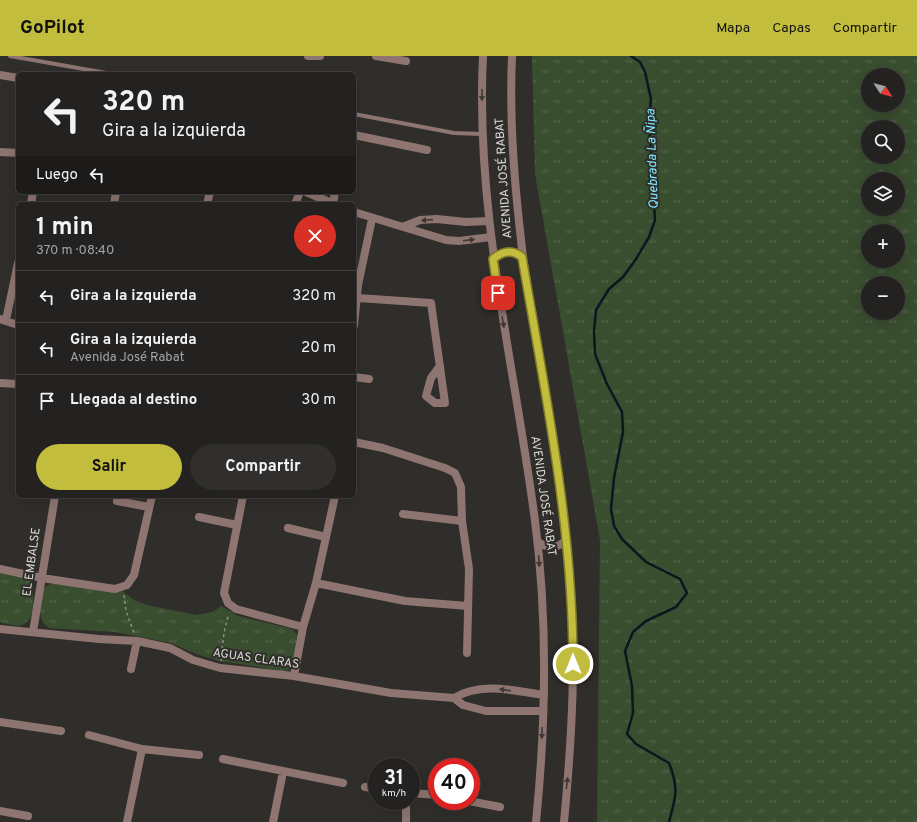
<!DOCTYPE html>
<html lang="es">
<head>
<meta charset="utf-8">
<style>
  :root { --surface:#242220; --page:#302f2d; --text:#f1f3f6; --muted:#a3a4a5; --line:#413f3e; --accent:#c3bd3e }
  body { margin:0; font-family:Overpass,sans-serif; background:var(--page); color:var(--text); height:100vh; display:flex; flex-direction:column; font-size:15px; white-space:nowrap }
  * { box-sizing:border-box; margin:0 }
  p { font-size:13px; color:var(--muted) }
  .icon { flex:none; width:22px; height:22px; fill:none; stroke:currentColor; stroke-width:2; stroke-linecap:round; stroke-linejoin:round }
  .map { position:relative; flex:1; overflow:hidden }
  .side { position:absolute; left:16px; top:146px; width:340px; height:296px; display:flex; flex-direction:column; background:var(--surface); border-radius:6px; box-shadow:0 4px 16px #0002,0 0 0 1px var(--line) }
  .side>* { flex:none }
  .guide { position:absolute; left:16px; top:16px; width:340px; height:122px; border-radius:6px; box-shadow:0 4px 16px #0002,0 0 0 1px var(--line); background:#242220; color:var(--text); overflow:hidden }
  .needle { width:26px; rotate:126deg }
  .buttons { position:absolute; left:861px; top:12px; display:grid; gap:8px }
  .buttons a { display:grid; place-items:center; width:44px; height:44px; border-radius:50%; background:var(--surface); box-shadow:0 4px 16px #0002,0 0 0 1px var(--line); font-size:20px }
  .speed { position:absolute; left:368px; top:702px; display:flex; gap:8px; font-size:20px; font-weight:700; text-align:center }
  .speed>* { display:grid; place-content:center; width:52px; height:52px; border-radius:50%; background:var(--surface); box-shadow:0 4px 16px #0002,0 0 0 1px var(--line); line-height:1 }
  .speed small { font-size:10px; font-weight:400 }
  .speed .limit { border:6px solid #d22; background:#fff; color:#111 }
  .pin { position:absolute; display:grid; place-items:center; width:34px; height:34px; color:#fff; margin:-17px; border-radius:8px; box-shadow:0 2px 6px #0006 }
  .me { position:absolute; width:44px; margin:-22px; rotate:0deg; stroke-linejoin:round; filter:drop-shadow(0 0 3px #0008) }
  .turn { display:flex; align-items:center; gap:14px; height:84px; padding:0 20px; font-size:18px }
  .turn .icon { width:52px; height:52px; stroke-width:2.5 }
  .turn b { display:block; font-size:28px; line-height:34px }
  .then { display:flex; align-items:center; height:38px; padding:0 20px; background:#0003; gap:8px; font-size:15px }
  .round { display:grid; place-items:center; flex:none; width:42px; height:42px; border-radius:21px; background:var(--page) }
  .summary { display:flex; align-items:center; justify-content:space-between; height:68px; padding:0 20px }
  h1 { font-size:24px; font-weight:700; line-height:30px }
  .button { display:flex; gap:8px; margin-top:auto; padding:8px 20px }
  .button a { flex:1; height:46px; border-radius:24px; background:var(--accent); color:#111; font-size:16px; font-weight:700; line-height:46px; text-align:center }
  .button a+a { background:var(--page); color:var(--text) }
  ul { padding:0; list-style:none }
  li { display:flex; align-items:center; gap:12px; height:52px; padding:0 20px; border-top:1px solid var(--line) }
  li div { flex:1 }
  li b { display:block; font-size:15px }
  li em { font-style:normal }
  header { display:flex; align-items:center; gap:24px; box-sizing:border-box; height:56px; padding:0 20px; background:var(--accent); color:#111 }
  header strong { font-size:19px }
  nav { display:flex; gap:22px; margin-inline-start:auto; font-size:14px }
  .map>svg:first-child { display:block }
  .grass { fill:url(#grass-tufts); fill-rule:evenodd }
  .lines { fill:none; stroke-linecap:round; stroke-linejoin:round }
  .stream { stroke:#051a1e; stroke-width:2.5 }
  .path { stroke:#8e8c89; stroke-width:1.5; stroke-dasharray:3 3; stroke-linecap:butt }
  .service { stroke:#8e7571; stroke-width:4 }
  .minor { stroke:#8e7571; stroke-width:8 }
  .tertiary { stroke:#8e7571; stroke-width:8 }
  .oneway { fill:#3e3935 }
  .route-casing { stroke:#7f7b28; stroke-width:10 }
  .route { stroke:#c3bd3e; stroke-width:7 }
  .labels { text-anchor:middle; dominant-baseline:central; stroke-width:4; stroke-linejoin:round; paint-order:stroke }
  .street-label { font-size:12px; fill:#dddcd9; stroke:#302e2a }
  .water-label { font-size:13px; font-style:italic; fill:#81eaff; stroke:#302e2a }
</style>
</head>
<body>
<header>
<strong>GoPilot</strong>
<nav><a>Mapa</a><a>Capas</a><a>Compartir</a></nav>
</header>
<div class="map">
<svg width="917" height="766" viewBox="0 0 917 766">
  <defs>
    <pattern id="grass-tufts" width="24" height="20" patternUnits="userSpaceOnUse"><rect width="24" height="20" fill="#394d2f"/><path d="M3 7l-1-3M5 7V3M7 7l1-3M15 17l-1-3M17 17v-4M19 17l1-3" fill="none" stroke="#55664d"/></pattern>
  </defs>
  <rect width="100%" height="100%" fill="#302e2a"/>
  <path class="grass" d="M 532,0 L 917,0 L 917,766 L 597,766 L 600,484 L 535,118 ZM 868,19 L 898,19 L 898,49 L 868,49 ZM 868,71 L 898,71 L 898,101 L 868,101 ZM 868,123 L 898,123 L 898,153 L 868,153 ZM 868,175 L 898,175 L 898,205 L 868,205 ZM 868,227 L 898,227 L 898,257 L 868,257 Z
    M 0,515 L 27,521 L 32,526 C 33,538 37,565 22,569 C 16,571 6,567 0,566 Z
    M 54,526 L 110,536 L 122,535 L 134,544 L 147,549 L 196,559 L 213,556 L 221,550 L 238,560 L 292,573 L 297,579 L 293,608 L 289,614 L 282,615 L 220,605 L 196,598 L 171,587 L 115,576 L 49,572 C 35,563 42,547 44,532 Z"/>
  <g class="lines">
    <path class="stream" d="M 631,0 L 640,6 L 645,16 L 651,43 L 649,64 L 655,164 L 649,181 L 636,203 L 623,221 L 609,233 L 596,254 L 594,275 L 595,298 L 607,328 L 622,356 L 623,376 L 614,422 L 611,453 L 614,470 L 622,483 L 646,506 L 680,523 L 687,537 L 676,551 L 646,565 L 633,576 L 625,595 L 632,630 L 633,657 L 627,678 L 636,688 L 669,707 C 679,732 676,741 669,766"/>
    <path class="path" d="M 124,539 L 126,555 L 134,577
      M 221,605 C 223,587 223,575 229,558"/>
    <path class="service" d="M 10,0 L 112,18
      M 354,58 L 454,77 L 482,78"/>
    <path class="minor" d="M 308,0 L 320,0
      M 376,0 L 406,5
      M 0,19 L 18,22
      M 354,79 L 427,94
      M 0,96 L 18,97
      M 306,136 L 334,148
      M 31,148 L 33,136
      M 114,148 L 116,136
      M 207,148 L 210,136
      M 295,148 L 300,136
      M 333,148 L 335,136
      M 354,156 L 446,184 L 459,185 L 491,181
      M 405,170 L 420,164 L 437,163 L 466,166 L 489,165
      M 358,242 L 431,247 L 445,347 L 435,347 L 426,340 L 431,322 L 440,310
      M 0,263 L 18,269
      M 6,264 L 18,207
      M 354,269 L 358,229 L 372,163
      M 354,321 L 369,323
      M 0,327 L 18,328
      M 354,386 L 383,392 L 445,412 L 455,417 L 461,431 L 462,465 L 469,513 L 467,597
      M 243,440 L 224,537 L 228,547 L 236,553 L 303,571
      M 117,445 L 149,451
      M 403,458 L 462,465
      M 199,461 L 237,469
      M 288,472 L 326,481
      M 0,513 L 42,522 L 115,533 L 127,529 L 134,519 L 152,440
      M 316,527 L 405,545 L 468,550
      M 0,573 L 99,583 L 137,585 L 170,592 L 193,604 L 220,612 L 294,620 L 391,637 L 454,642 L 463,649 L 486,655 L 543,655
      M 33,576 L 55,440
      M 131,613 L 137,585
      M 294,620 L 303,571 L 316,527 L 335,440
      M 454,642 C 482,625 514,635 544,639
      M 0,666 L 61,675
      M 89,679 L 142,693 L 199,699
      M 223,703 L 343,727
      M 365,731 L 377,733
      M 411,737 L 437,739
      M 469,745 L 500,751
      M 0,755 L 28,760
      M 127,766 L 142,693
      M 273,766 L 283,716
      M 406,766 L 406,745"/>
    <path class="tertiary" d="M 483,0 C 475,157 515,310 535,465 C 548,564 546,666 536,766
      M 512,0 C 509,68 515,134 523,201 C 539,303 560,406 569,509 C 577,595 572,681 564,766
      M 493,203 C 503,195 512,192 523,201
      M 538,486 C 548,493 559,493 566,483"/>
  </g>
  <defs><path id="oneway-solid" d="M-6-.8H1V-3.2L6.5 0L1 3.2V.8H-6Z"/></defs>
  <g class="oneway">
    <use href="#oneway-solid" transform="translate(482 39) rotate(91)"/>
    <use href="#oneway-solid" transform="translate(427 164) rotate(176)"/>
    <use href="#oneway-solid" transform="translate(469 184) rotate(-7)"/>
    <use href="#oneway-solid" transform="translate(503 266) rotate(80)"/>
    <use href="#oneway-solid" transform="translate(539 505) rotate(86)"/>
    <use href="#oneway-solid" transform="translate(505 634) rotate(-172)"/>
    <use href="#oneway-solid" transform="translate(542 677) rotate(92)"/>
    <use href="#oneway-solid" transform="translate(567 727) rotate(-84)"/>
  </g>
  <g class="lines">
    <g class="route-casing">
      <path id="route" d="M 498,237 L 493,203 C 503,195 512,193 522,201 C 545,336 573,471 573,608"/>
    </g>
    <use href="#route" class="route"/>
  </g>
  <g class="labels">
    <g class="street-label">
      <text transform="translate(504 122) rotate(-94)">AVENIDA JOSÉ RABAT</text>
      <text transform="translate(543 440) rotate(82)">AVENIDA JOSÉ RABAT</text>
      <text transform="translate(32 506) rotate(-82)">EL EMBALSE</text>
      <text transform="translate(256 603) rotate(8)">AGUAS CLARAS</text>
    </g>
    <g class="water-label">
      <text transform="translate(653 103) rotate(-92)">Quebrada La Ñipa</text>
    </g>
  </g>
</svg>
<div class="buttons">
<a><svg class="needle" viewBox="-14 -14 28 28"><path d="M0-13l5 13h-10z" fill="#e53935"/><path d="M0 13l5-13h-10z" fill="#a3a4a5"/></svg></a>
<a><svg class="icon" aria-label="search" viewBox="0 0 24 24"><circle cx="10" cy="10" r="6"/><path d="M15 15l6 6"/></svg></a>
<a><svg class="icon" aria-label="layers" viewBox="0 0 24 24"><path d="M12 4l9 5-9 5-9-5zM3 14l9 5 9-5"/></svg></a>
<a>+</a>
<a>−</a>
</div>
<div class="speed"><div>31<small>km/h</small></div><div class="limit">40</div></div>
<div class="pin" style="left:498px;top:237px;background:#d93025"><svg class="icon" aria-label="arrive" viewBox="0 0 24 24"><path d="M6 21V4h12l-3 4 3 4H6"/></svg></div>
<svg class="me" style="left:573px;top:608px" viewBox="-20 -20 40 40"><circle r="17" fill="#c3bd3e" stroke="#fff" stroke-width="3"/><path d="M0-11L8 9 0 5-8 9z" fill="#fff"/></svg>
<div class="guide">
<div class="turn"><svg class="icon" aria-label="left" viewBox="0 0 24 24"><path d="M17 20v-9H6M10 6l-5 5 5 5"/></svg><div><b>320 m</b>Gira a la izquierda</div></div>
<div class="then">Luego<svg class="icon" aria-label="left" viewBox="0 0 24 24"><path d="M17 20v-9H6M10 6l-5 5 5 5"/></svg></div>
</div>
<section class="side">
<div class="summary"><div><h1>1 min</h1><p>370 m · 08:40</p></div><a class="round" style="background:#d93025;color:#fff"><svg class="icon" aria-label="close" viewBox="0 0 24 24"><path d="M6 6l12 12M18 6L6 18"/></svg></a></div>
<ul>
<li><svg class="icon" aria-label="left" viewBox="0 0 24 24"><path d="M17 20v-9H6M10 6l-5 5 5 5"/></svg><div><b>Gira a la izquierda</b></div><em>320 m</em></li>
<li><svg class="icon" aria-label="left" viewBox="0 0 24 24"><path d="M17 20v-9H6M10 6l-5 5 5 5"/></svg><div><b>Gira a la izquierda</b><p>Avenida José Rabat</p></div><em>20 m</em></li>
<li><svg class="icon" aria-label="arrive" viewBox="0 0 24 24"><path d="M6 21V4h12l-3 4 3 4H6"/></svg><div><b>Llegada al destino</b></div><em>30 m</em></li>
</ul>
<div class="button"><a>Salir</a><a>Compartir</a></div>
</section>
</div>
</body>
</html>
